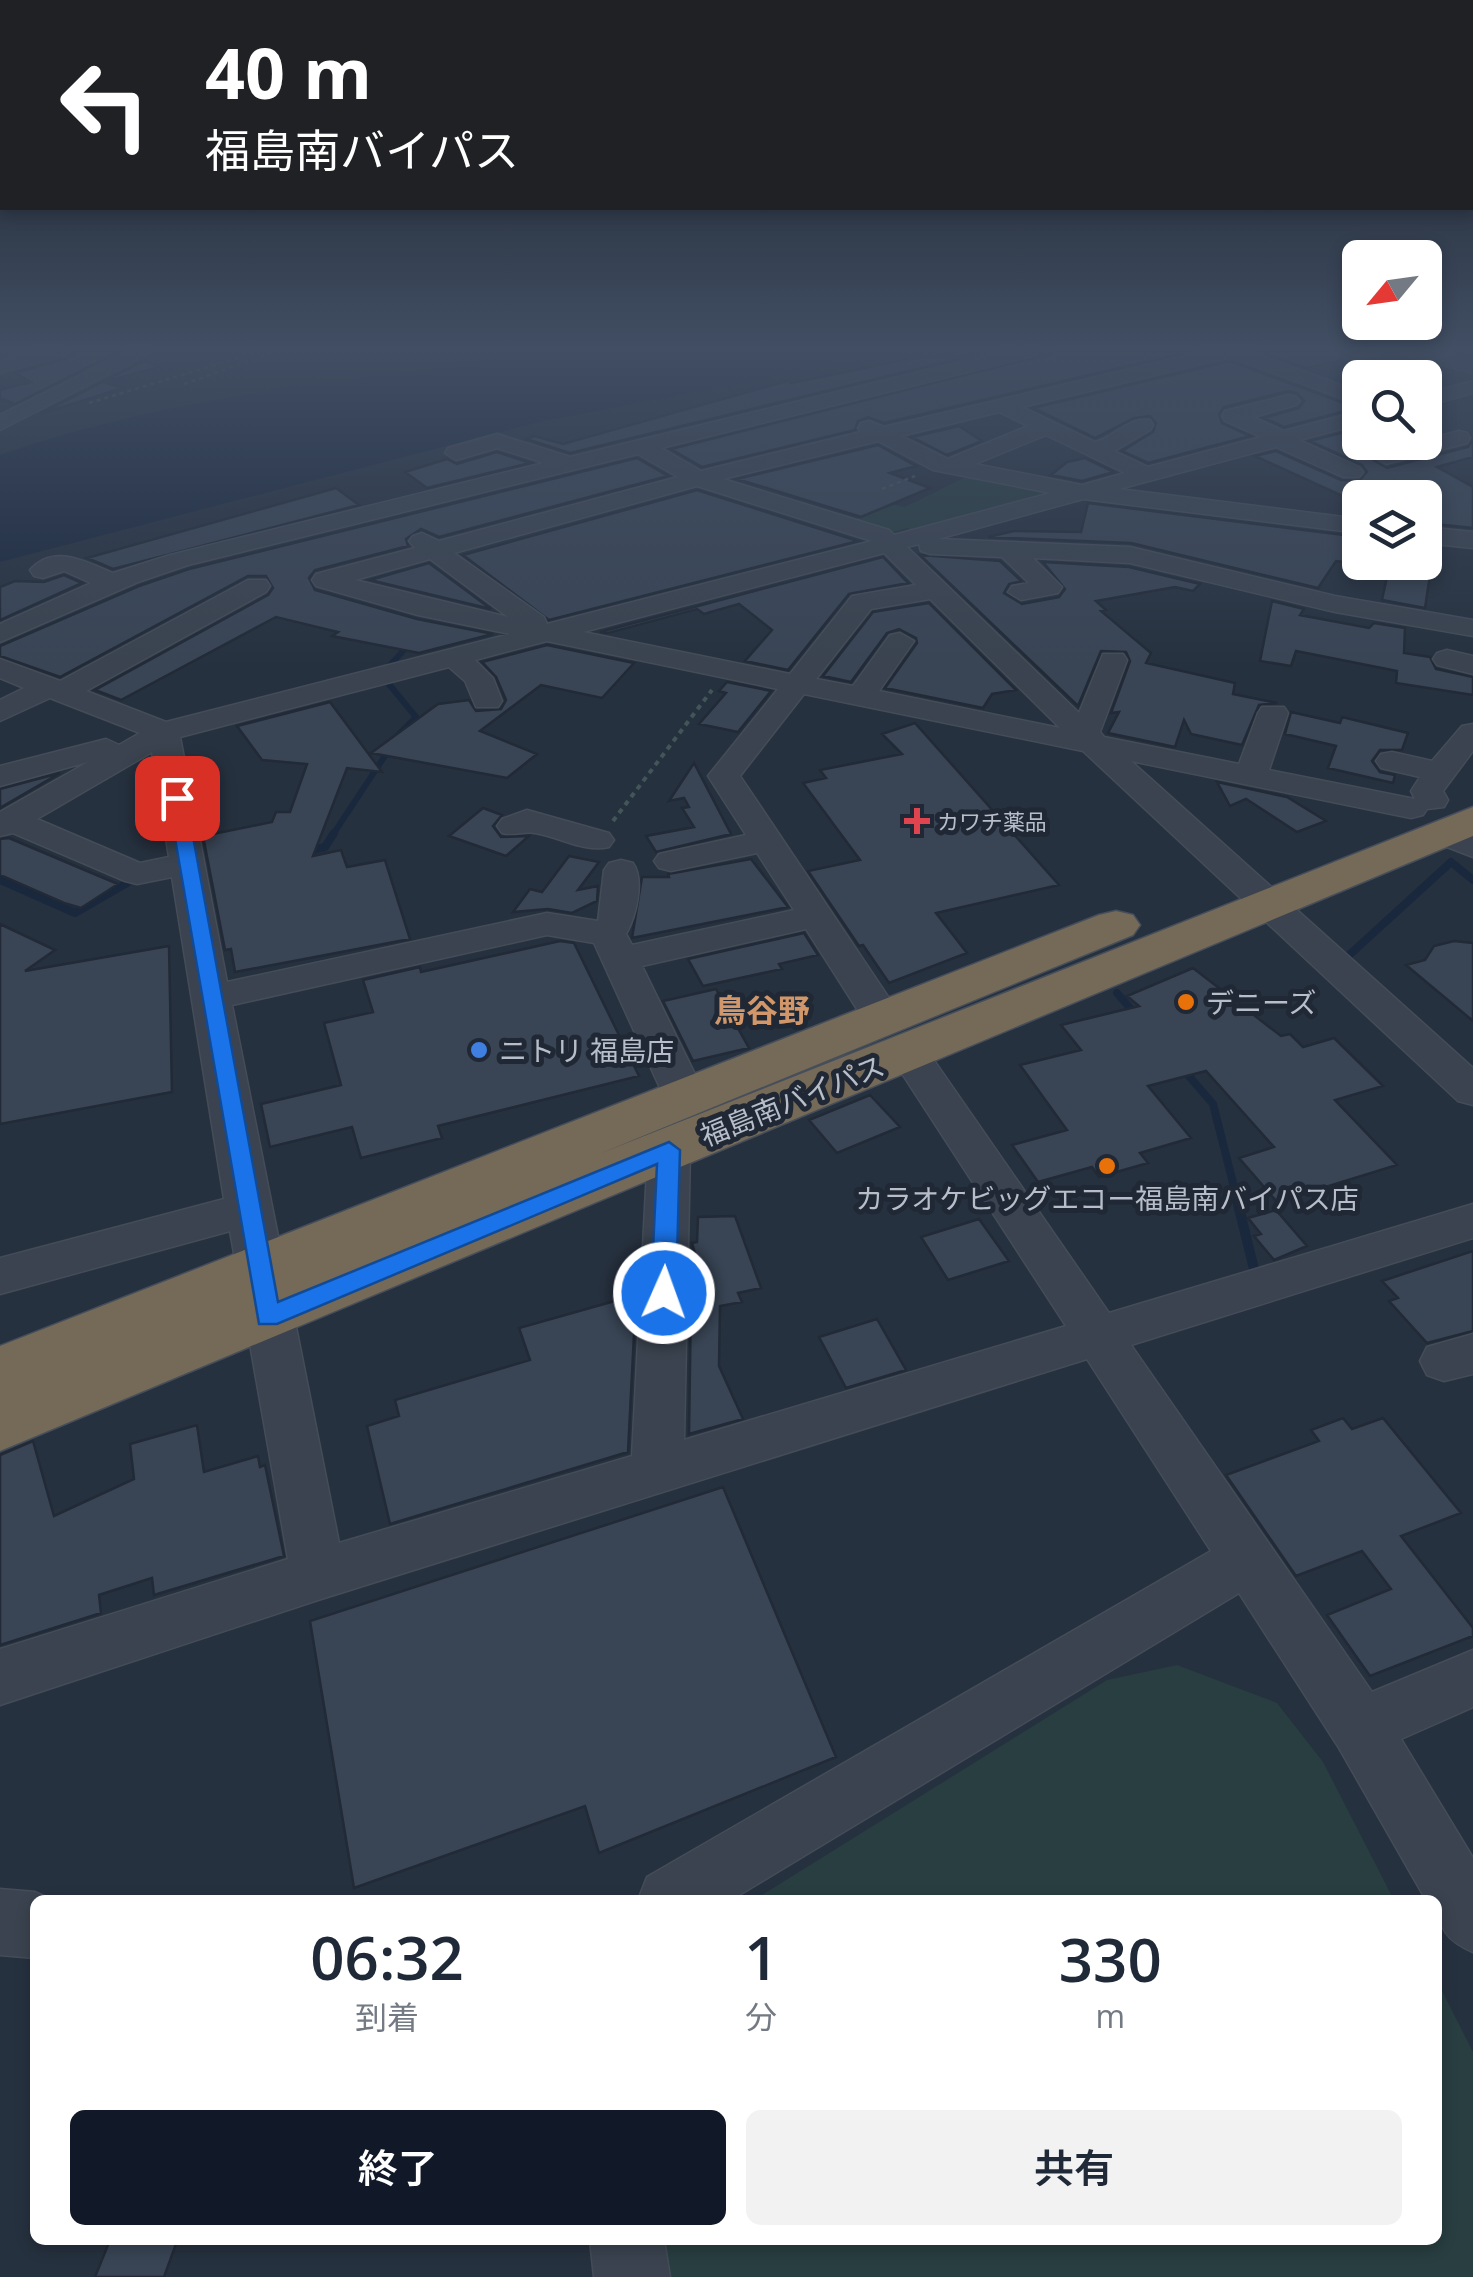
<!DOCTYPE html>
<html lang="ja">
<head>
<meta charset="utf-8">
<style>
  :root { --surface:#fff; --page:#f2f2f3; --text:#1f2937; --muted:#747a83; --accent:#111827 }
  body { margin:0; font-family:"Open Sans","Noto Sans JP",sans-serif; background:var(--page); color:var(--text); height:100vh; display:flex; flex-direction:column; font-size:38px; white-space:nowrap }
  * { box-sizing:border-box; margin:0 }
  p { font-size:32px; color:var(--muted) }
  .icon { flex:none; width:55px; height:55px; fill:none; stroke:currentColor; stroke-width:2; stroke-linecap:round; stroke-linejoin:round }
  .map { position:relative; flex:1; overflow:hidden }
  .drawer { position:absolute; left:30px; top:1895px; width:1412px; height:350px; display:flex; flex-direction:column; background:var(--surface); border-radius:15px; box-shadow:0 5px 15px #0003 }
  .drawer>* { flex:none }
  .guide { position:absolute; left:0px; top:0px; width:1475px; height:210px; box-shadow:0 5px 15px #0003; background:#202124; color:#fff; overflow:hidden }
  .needle { width:65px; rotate:241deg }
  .tools { position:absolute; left:1342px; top:240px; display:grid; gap:20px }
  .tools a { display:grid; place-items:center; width:100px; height:100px; border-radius:15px; background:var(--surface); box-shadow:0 5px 15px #0003; font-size:50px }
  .pin { position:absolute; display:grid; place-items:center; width:85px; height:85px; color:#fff; margin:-42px; border-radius:20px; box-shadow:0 5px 15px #0006 }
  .me { position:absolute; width:110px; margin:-55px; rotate:2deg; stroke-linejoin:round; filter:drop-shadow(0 0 8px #0008) }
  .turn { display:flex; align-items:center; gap:35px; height:210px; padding:0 40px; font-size:45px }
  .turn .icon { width:130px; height:130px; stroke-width:2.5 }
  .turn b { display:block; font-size:70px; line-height:85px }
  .eta { display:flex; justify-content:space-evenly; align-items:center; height:170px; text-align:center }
  .eta b { font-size:60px; font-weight:600; line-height:70px }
  .primary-button { display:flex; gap:20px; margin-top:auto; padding:20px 40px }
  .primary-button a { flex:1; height:115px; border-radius:15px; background:var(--accent); color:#fff; font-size:40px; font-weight:600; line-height:115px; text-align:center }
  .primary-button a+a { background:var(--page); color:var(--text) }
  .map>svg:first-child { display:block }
  .green { fill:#283e40 }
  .water { fill:#1a283d }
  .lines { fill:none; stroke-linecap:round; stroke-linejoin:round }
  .stream-far2 { stroke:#1a283d; stroke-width:6 }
  .stream-far1 { stroke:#1a283d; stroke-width:8 }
  .stream { stroke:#1a283d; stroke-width:10 }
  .building { fill:#394555; stroke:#212a36; stroke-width:2.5 }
  .minor-casing { stroke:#444c58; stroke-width:3 }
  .highway-casing { stroke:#454e5a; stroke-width:3 }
  .path-far1 { stroke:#425658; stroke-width:2.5; stroke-dasharray:4 4; stroke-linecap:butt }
  .path { stroke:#425658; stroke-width:4; stroke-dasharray:5 5; stroke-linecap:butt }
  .minor { fill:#3a434f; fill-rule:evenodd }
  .highway { fill:#756958; fill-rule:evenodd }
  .route { fill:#1a73e8; stroke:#114b97; stroke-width:2.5 }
  .health-dot { fill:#e0444e; stroke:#1f2834; stroke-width:4 }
  .food-dot { fill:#e8710a; stroke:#1f2834; stroke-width:4 }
  .shop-dot { fill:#3f7fe0; stroke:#1f2834; stroke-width:4 }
  .labels { text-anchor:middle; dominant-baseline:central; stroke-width:10; stroke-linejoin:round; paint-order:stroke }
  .far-poi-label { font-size:22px; fill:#b7beca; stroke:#1f2834; text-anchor:start }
  .poi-label { font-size:28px; fill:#b7beca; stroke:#1f2834; text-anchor:start }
  .street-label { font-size:28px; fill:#b7beca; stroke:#1f2834 }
  .quarter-label { font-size:32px; font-weight:bold; fill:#d1976a; stroke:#1f2834 }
</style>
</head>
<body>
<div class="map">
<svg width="1473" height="2277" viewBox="0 0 1473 2277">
  <rect width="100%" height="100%" fill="#26313f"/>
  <path class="green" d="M 967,472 L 1065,491 L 920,533 L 907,528 L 890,533 L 852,521 L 894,505 L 905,507 L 966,477 Z
    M 1177,1665 L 1277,1703 L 1323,1762 L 1394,1900 L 754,1900 L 1107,1680 Z
    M 1438,1983 L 1473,2052 L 1473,2277 L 648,2277 L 640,2240 L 1438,2240 Z"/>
  <path class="water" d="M 524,351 L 927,351 L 803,367 L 794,373 L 534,423 L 0,562 L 0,455 C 104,419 212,399 320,383 C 389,373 457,371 524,351 Z"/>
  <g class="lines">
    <path class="stream-far2" d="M 385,671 L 410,643
      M 332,836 L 400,733 L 416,717 L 388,683"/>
    <path class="stream-far1" d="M 304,852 L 325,847 L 334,833
      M 0,880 L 75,913 L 127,883
      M 1347,957 L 1451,862 L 1473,880
      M 1117,993 L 1136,1015
      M 1182,1068 L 1213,1104 L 1236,1195"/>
    <path class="stream" d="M 1235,1192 L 1257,1281"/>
  </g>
  <path class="building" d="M 78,351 L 120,351 L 15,404 L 0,398 L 0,390 L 31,382 L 15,373 L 65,359 Z
    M 1061,351 L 1192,351 L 884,423 L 868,417 L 858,421 L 855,430 L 702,467 L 671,449 Z
    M 1258,351 L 1340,351 L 1341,360 L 1306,368 Z
    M 952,355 L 958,359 L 570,453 L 526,439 L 534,436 L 563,444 L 787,381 L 792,383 L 913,358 Z
    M 144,361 L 160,367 L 103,382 L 123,388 L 40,414 Z
    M 1230,361 L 1357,408 L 1284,427 L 1264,418 L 1299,408 L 1304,401 L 1297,393 L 1288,391 L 1224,407 L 1219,414 L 1222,423 L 1250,436 L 1148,463 L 1122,451 L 1153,432 L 1156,423 L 1150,416 L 1134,418 L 1095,438 L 1033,408 Z
    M 959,426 L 982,441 L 947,455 L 912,437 Z
    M 1360,428 L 1360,442 L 1400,442 L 1377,448 L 1372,455 L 1373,460 L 1387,468 L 1468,447 L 1473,440 L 1473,457 L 1437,467 L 1473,487 L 1473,528 L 1425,523 L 1423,492 L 1395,481 L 1374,498 L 1360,498 L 1360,504 L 1255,456 L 1276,451 L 1341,480 L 1359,481 L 1367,472 L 1362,465 L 1310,441 Z
    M 878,445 L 916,466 L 890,473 L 930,488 L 861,517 L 737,479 Z
    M 497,452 L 530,463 L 427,488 L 405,472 L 447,459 L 457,464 Z
    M 637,458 L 668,476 L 439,537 L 421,529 L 406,539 L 408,546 L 315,570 L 309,578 L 315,590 L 417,619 L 493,634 L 419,653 L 332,636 L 338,632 L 276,617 L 121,700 L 95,690 L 268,595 L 273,588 L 266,576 L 248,576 L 60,677 L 0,656 L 0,646 L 139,586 L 189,569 Z
    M 1085,458 L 1114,472 L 1082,481 L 1051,475 L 1067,462 Z
    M 336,488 L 359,505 L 113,569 L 87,558 Z
    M 697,490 L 858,541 L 549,620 L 463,555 Z
    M 1088,503 L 1360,537 L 1360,564 L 1336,561 L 1318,588 L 1131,543 L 988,537 L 1014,531 L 1081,532 Z
    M 920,555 L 1000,561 L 1021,581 L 1009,584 L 1004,593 L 1022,604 L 1059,597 L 1065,589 L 1043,562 L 1129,567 L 1200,584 L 1193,591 L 1175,587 L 1096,601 L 1106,610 L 1101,611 L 1151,653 L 1146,663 L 1235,683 L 1233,694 L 1277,703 L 1259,705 L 1242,745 L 1191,734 L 1184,720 L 1175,747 L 1108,733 L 1119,712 L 1111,713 L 1130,661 L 1126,652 L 1101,651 L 1078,706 Z
    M 883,557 L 908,583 L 849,594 L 788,670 L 745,661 L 772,630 L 739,604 L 704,614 L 697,609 L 608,633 L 600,632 Z
    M 1390,562 L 1432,562 L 1425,608 L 1382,600 Z
    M 429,563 L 491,609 L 370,580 Z
    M 64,575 L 82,583 L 0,620 L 0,587 L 15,581 L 44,582 Z
    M 1272,601 L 1304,609 L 1300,615 L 1369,628 L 1374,623 L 1405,628 L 1404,653 L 1430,657 L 1436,669 L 1473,677 L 1473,695 L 1396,683 L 1397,671 L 1296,651 L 1291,666 L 1260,661 Z
    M 929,603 L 1016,690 L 992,694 L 983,708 L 885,688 L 917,643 L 916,638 L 899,629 L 887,633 L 851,682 L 823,676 L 873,612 Z
    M 547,645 L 634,663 L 602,698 L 541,685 L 480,731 L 537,754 L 507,778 L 371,753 L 438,704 L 469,700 L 476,711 L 501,709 L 506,700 L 496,677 L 482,662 Z
    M 727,682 L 771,691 L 738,732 L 699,724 L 726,693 L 719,691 Z
    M 330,702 L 382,772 L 347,768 L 313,856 L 341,850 L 347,867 L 385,860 L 410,939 L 235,972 L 231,949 L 225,950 L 203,836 L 272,822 L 276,812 L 290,812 L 307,764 L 262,760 L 237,726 Z
    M 1291,712 L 1340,723 L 1342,717 L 1408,733 L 1402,750 L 1380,750 L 1372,761 L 1380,772 L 1395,775 L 1393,783 L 1328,768 L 1336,746 L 1285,734 Z
    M 915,723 L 1059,885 L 936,913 L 967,953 L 889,983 L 863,945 L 859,946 L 808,871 L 860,860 L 803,783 L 826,778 L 820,770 L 902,754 L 882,734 Z
    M 694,763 L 731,834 L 656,852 L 646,836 L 694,827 L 682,808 L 689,807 L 684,798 L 669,801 Z
    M 60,773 L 0,808 L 0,789 Z
    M 1217,782 L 1287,797 L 1326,821 L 1297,832 L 1246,799 L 1230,806 Z
    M 483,808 L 502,815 L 493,826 L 501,837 L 529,836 L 506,856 L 449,836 Z
    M 9,838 L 87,871 L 118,884 L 81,908 L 64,903 L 0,875 L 0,839 Z
    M 569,856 L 599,862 L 578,890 L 598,886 L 597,901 L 572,913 L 548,909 L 513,912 L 530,889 L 542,892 Z
    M 751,859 L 788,907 L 632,938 L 642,877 L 669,877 L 668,874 Z
    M 0,924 L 55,950 L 25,971 L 169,946 L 172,1092 L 0,1124 Z
    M 804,933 L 818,955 L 779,964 L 782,969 L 703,986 L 688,959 Z
    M 560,941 L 574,943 L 639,1076 L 438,1126 L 442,1138 L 361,1158 L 352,1127 L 270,1147 L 261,1104 L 341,1085 L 324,1023 L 373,1012 L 363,980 L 420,967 L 421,972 Z
    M 1454,941 L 1473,943 L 1473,1021 L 1406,965 L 1425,960 L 1434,946 Z
    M 1193,968 L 1281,1036 L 1290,1034 L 1303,1047 L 1334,1038 L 1383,1086 L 1335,1100 L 1397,1165 L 1277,1202 L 1239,1158 L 1274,1147 L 1206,1071 L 1148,1086 L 1191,1138 L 1140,1153 L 1148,1163 L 1099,1177 L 1092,1167 L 1038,1182 L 1012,1145 L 1067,1130 L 1020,1065 L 1081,1050 L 1061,1025 L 1139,1006 L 1127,996 Z
    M 716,989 L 749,1048 L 693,1061 L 663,1001 Z
    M 870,1095 L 900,1127 L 837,1153 L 809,1120 Z
    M 1276,1210 L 1307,1246 L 1274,1260 L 1254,1236 L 1261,1234 L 1248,1218 Z
    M 735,1216 L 761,1288 L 738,1293 L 742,1302 L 720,1306 L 719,1366 L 743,1419 L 689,1434 L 691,1298 L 708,1298 L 692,1243 L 697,1242 L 698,1217 Z
    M 979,1219 L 1009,1261 L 948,1280 L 921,1237 Z
    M 1473,1251 L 1473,1331 L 1427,1343 L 1389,1301 L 1398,1298 L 1382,1281 Z
    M 636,1295 L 628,1452 L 390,1524 L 367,1426 L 399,1416 L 395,1400 L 530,1360 L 519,1328 Z
    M 877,1319 L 906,1370 L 846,1388 L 819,1337 Z
    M 1343,1418 L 1352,1429 L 1383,1418 L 1461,1513 L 1401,1536 L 1473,1628 L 1473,1636 L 1370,1676 L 1327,1615 L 1391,1589 L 1362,1551 L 1296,1576 L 1226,1475 L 1319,1441 L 1311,1430 Z
    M 197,1425 L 204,1472 L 258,1456 L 260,1467 L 265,1465 L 284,1556 L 154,1595 L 152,1578 L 99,1595 L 101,1613 L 0,1645 L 0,1455 L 33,1441 L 54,1516 L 134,1479 L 130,1444 Z
    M 723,1487 L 836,1757 L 599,1853 L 585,1806 L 354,1888 L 310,1621 Z
    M 110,2240 L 159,2240 L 176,2244 L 164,2277 L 95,2277 Z"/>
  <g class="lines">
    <g class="minor-casing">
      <path id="minor" d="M 36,351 L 67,351 L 64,355 L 0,373 L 0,361 Z
        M 129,351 L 154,351 L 0,430 L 0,415 Z
        M 1006,351 L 1039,351 L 1036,355 L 661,448 L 701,471 L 861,432 L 858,428 L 861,423 L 869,421 L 884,427 L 1207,351 L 1248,351 L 1360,392 L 1360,405 L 1230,357 L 1022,407 L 1095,442 C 1115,437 1129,416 1150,420 L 1153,425 L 1150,430 L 1114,451 L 1148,467 L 1261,437 L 1225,421 L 1222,416 L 1225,411 L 1289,395 L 1296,397 L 1300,401 L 1296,405 L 1253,417 L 1284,431 L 1360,411 L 1360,424 L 1299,440 L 1359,467 L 1363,472 L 1359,477 L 1343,477 L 1276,447 L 1119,489 L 1360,519 L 1360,533 L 1083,499 L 938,539 L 1130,547 L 1335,596 L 1473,620 L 1473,636 L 1335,612 L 1130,563 L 1033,558 L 1062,587 L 1058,593 L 1021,600 L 1008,592 L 1012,586 L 1029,583 L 1002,557 L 930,554 L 921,551 L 919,544 L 907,547 L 1079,713 L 1103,654 L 1123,654 L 1127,660 L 1100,732 L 1104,737 L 1239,764 L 1258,713 L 1262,707 L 1284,707 L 1288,713 L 1269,770 L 1415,799 L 1411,791 L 1420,777 L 1381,768 L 1376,761 L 1381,754 L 1392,752 L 1432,761 L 1462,726 L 1473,724 L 1473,751 L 1443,791 L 1448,800 L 1444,807 L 1427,809 L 1423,815 L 1411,818 L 1131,761 L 1473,1068 L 1473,1105 L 1458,1101 L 1083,751 L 804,694 L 740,776 L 903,1019 L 897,1028 L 883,1032 L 869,1028 L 806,929 L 642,966 L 707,1099 L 701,1109 L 686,1113 L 671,1109 L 665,1099 L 594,943 L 547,935 L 232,1005 L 339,1543 L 632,1456 L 648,1150 L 654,1139 L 669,1135 L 684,1139 L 690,1150 L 684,1440 L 1066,1326 L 888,1052 L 894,1043 L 908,1039 L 922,1043 L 1109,1313 L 1473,1204 L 1473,1238 L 1131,1345 L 1372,1692 L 1473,1650 L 1473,1707 L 1401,1739 L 1473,1858 L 1473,1952 C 1447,1941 1438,1929 1438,1900 L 1426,1900 L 1339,1748 L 1239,1593 L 731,1900 L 638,1900 L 647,1877 L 1211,1551 L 1087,1359 L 318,1600 L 0,1705 L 0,1649 L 288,1559 L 230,1231 L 0,1294 L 0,1258 L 224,1199 L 172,877 L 137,884 L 125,881 L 13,833 L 0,836 L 0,812 L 88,762 L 0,786 L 0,766 L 106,739 L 119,745 L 140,733 L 50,698 L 0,721 L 0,700 L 24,688 L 0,678 L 0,659 L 60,681 L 248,580 L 266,580 L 270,586 L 266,592 L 86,691 L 166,722 L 510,634 L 418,615 L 316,586 L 312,580 L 316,574 L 415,548 L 409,541 L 413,536 L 422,533 L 439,541 L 678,477 L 638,454 L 188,565 L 138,582 L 0,642 L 0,624 L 91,583 L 64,571 L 43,578 L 34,576 L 30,570 C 54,543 86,562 113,573 L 170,555 L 544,463 L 497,448 L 456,460 L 445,453 L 448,448 L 497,434 L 570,457 ZM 999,412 L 1028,426 L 948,459 L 901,436 ZM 1046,435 L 1125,473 L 1082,485 L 975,464 ZM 878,441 L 933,470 L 1051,493 L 894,535 L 889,530 L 723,479 ZM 697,486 L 872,541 L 547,624 L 544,617 L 454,553 ZM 884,553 L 916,585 L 852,596 L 790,674 L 583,632 ZM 430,559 L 508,617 L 355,580 ZM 930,599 L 1060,728 L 879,691 L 914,641 L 900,633 L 890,635 L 853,686 L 816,679 L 871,609 ZM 547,641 L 778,689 L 708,776 L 746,835 L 659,854 L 654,861 L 659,868 L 671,871 L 757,853 L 794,910 L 632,945 L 626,934 C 636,917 645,880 633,863 L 621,860 L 609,863 L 604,870 L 598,921 L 547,913 L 227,982 L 180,737 L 449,667 L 465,681 L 476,707 L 498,707 L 502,701 L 493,678 L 475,660 ZM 152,752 L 169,857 L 140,863 L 37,819 Z
        M 1356,351 L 1381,351 L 1364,360 L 1357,358 Z
        M 1401,351 L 1433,351 L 1473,361 L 1473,373 L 1404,355 Z
        M 1473,381 L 1473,393 L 1425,406 L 1425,394 Z
        M 1459,431 L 1467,433 L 1470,438 L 1467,443 L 1386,464 L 1375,457 L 1378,452 Z
        M 1425,527 L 1473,532 L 1473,548 L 1425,543 Z
        M 1447,650 L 1473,656 L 1473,674 L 1437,665 L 1433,659 L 1437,653 Z
        M 527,810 L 609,833 L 614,840 L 609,847 C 584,853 560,837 535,833 C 524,831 514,836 502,833 L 497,826 L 502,819 Z
        M 1441,823 L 1473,835 L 1473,857 L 1429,840 L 1424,833 L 1429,826 Z
        M 1473,1334 L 1473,1374 L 1444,1381 L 1427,1375 L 1420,1361 L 1427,1347 Z
        M 0,1889 L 35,1892 L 53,1900 L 35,1900 L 35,1958 L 0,1955 Z
        M 590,2240 L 664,2240 L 670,2277 L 594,2277 Z"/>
    </g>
    <g class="highway-casing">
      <path id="highway" d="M 1473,807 L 1473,836 L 0,1451 L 0,1346 L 1099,915 L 1116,911 L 1133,915 L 1140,925 L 1133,935 L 599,1154 Z"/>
    </g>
    <path class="path-far1" d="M 184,384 L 278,351
      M 89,403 L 261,351
      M 882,489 L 915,476"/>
    <path class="path" d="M 613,821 L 712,690"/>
    <use href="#minor" class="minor"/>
    <use href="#highway" class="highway"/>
  </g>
  <linearGradient id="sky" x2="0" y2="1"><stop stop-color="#151b23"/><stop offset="0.52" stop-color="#414e63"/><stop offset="1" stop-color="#414e63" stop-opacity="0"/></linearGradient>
  <rect width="1473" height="669" fill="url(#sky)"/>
  <path class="route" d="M 177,793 L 186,798 L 278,1302 L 669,1142 L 680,1150 L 676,1293 L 673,1300 L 655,1300 L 651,1293 L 657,1164 L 277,1324 L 259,1324 L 168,798 Z"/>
  <path class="health-dot" d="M912 806h10v10h10v10h-10v10h-10v-10h-10v-10h10z"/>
  <g class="food-dot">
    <circle cx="1186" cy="1002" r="10"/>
    <circle cx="1107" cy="1166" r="10"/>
  </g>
  <circle class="shop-dot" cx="479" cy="1050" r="10"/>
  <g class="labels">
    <g class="far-poi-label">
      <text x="937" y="821">カワチ薬品</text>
    </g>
    <g class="poi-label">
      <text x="1206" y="1002">デニーズ</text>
      <text x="499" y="1050">ニトリ 福島店</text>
      <text x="1107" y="1198" text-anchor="middle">カラオケビッグエコー福島南バイパス店</text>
    </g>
    <g class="street-label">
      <text transform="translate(792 1100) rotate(-22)">福島南バイパス</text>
    </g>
    <g class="quarter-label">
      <text x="762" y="1009">鳥谷野</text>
    </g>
  </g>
</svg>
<div class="tools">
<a><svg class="needle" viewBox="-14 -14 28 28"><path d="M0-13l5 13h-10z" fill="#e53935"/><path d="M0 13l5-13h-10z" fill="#747a83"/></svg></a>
<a><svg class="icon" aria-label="search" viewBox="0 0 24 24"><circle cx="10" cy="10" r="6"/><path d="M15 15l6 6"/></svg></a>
<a><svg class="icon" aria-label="layers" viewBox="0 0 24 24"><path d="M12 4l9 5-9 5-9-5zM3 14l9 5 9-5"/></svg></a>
</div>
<div class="pin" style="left:177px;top:798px;background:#d93025"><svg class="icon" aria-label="arrive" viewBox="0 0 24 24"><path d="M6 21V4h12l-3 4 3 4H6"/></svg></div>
<svg class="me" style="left:664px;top:1293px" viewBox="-20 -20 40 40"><circle r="17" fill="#1a73e8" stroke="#fff" stroke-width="3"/><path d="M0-11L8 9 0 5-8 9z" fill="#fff"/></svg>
<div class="guide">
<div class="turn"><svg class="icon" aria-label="left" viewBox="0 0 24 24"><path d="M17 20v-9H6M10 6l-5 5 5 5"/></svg><div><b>40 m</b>福島南バイパス</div></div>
</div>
<section class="drawer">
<div class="eta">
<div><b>06:32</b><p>到着</p></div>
<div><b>1</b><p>分</p></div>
<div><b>330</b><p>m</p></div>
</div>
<div class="primary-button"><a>終了</a><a>共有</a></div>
</section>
</div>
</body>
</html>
